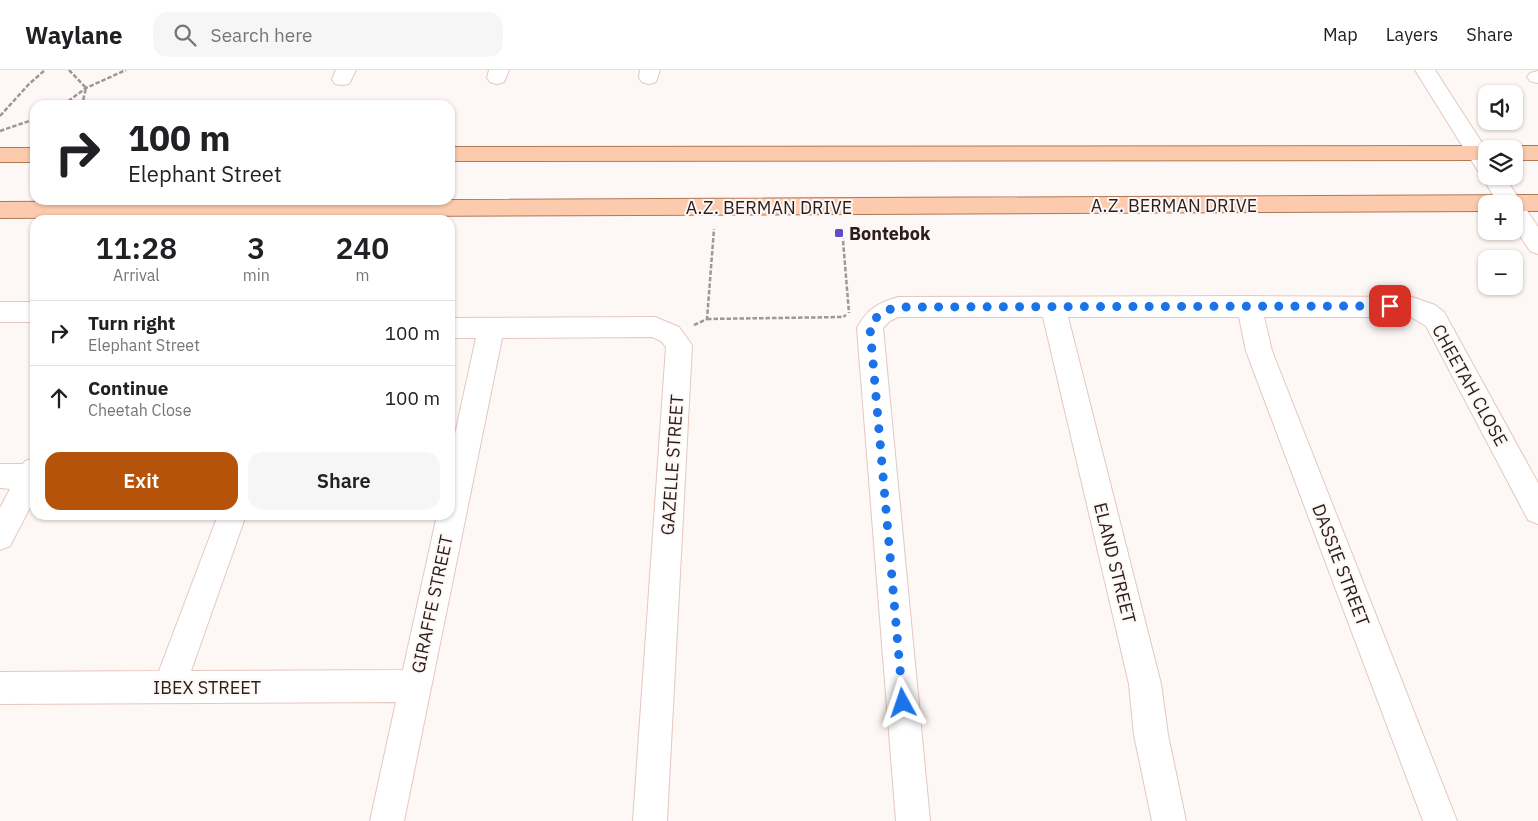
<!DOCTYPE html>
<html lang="en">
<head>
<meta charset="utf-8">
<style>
  :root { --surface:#fff; --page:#f6f6f6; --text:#202124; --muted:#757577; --line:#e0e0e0; --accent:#b45309 }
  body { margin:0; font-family:"IBM Plex Sans",sans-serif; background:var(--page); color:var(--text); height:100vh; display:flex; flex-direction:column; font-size:19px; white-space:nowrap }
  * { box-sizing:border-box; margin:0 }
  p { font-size:16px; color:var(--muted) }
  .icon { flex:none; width:28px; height:28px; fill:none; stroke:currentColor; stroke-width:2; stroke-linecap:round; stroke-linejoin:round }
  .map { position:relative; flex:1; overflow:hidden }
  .drawer { position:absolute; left:30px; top:145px; width:425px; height:305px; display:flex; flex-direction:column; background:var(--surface); border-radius:15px; box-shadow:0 1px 4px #0004 }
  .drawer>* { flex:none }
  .guide { position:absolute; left:30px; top:30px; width:425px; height:105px; border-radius:15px; box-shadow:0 1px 4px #0004; background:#fff; color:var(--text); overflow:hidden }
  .buttons { position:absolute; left:1478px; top:15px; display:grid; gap:10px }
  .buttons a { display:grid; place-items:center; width:45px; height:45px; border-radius:10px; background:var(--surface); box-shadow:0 1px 4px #0004; font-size:25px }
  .pin { position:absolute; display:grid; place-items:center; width:42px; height:42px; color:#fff; margin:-21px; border-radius:10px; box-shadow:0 2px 8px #0006 }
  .me { position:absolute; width:55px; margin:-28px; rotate:355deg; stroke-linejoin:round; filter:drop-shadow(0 0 4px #0008) }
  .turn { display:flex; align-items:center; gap:18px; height:105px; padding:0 15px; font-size:22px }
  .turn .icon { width:65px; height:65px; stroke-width:2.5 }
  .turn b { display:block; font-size:35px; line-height:42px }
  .eta { display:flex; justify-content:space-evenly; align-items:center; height:85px; text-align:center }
  .eta b { font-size:30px; font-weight:600; line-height:35px }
  .action { display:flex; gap:10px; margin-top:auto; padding:10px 15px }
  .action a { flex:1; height:58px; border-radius:15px; background:var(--accent); color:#fff; font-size:20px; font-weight:600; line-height:58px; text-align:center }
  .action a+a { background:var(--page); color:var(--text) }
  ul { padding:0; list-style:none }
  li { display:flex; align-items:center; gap:15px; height:65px; padding:0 15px; border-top:1px solid var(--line) }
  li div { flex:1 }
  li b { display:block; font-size:19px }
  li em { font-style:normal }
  header { display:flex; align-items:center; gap:30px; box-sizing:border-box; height:70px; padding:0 25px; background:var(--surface); border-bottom:1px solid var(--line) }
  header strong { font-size:24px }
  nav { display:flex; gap:28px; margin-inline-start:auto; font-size:18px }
  .search { width:350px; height:45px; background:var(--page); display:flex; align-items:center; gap:12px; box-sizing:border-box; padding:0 18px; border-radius:15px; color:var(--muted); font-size:19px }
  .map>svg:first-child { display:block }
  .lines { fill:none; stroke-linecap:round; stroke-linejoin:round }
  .minor-casing { stroke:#e6c7c0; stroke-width:2 }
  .major-casing { stroke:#b17856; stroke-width:2 }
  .path { stroke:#9f9795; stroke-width:2.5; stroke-dasharray:4.5 2; stroke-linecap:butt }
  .minor { fill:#fff; fill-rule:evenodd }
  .major { fill:#fccbad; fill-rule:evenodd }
  .route { stroke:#1a73e8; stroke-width:9; stroke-dasharray:0 16.2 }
  .poi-dot { fill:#604cc5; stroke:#fdf7f5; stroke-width:2 }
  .labels { text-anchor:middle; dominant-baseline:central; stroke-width:4; stroke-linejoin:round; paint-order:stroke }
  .street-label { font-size:18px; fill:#2a1e1c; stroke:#fdf7f5 }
  .poi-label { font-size:18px; font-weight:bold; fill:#2a1e1c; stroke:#fdf7f5; text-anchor:start }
</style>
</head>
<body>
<header>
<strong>Waylane</strong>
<div class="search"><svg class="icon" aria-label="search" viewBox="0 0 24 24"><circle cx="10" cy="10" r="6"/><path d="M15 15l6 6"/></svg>Search here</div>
<nav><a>Map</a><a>Layers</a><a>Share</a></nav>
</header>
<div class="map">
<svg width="1538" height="751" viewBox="0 0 1538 751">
  <rect width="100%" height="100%" fill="#fdf7f5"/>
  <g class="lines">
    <g class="minor-casing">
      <path id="minor" d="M 336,0 L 356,0 L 349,14 L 342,15 L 335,14 L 332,9 Z
        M 489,0 L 509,0 L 504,12 L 497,14 L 490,12 L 487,8 Z
        M 640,0 L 660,0 L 656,12 L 649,14 L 642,12 L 639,8 Z
        M 1415,0 L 1435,0 L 1486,79 L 1486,106 L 1504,106 L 1538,157 L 1538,184 L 1530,181 L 1514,157 L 1514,134 L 1498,134 L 1482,106 L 1484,103 L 1478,101 Z
        M 1538,1 L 1538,13 L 1530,11 L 1527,7 L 1530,3 Z
        M 1249,226 L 1412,227 L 1435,235 L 1444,242 L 1538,413 L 1538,454 L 1528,450 L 1426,256 L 1411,247 L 1264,247 L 1272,281 L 1457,751 L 1423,751 L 1246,281 L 1239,247 L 1068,247 L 1161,614 L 1168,665 L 1186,751 L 1152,751 L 1134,665 L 1129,614 L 1043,247 L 898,247 L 890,251 L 883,258 L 930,751 L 896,751 L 857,258 C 867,239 878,233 898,227 Z
        M 0,232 L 35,232 L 35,252 L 0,252 Z
        M 655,247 L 679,257 L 692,275 L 667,751 L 633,751 L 666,277 L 661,271 L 652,267 L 502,268 L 404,751 L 370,751 L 396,632 L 0,634 L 0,602 L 159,601 L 218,445 L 246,445 L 191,601 L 403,600 L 437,445 L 450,445 L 450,387 L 476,268 L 450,268 L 450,248 Z
        M 35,388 L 35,428 L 10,476 L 0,480 L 0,438 L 10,419 L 0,418 L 0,394 L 23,394 L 25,391 Z"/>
    </g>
    <g class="major-casing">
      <path id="major" d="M 1486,76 L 1494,79 L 1486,79 L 1486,90 L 450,91 L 450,77 Z
        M 1514,76 L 1538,76 L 1538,90 L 1514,90 L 1514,79 L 1506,79 Z
        M 0,78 L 35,78 L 35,92 L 0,92 Z
        M 1538,125 L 1538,141 L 1514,141 L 1514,134 L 1486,134 L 1486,141 L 0,148 L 0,132 Z"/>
    </g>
    <path class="path" d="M 69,0 L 86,18 L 82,35
      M 63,35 L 86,18 L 126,0
      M 0,46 L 29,14 L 45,0
      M 0,61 L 35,49
      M 842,158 L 849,243
      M 707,249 L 843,247 L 846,245
      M 694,255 L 707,249 L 714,159"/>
    <use href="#minor" class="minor"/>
    <use href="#major" class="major"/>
  </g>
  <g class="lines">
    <path class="route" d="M 903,633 L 870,258 C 875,245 885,240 898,237 L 1390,236"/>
  </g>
  <rect class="poi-dot" x="834" y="158" width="10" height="10" rx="2.5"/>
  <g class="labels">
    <g class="street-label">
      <text x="1174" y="135">A.Z. BERMAN DRIVE</text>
      <text x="769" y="137">A.Z. BERMAN DRIVE</text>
      <text transform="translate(1470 315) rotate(61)">CHEETAH CLOSE</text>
      <text transform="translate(672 395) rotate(-86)">GAZELLE STREET</text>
      <text transform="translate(1115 493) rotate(76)">ELAND STREET</text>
      <text transform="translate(1341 495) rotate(69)">DASSIE STREET</text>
      <text transform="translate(432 534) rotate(-78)">GIRAFFE STREET</text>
      <text x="207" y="617">IBEX STREET</text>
    </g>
    <g class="poi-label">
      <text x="849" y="163">Bontebok</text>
    </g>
  </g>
</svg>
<div class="buttons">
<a><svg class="icon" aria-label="sound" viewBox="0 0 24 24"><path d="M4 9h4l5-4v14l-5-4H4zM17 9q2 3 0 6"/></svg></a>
<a><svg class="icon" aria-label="layers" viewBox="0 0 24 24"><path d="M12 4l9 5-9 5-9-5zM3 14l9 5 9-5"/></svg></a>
<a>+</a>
<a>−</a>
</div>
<div class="pin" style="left:1390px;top:236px;background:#d93025"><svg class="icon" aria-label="arrive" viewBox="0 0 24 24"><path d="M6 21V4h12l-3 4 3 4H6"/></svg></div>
<svg class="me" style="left:903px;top:633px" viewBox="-20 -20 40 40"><path d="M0-17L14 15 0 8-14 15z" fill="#1a73e8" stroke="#fff" stroke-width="4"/></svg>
<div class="guide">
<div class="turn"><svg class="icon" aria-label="right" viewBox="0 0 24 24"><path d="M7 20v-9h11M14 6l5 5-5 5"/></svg><div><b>100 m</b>Elephant Street</div></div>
</div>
<section class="drawer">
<div class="eta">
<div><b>11:28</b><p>Arrival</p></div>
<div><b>3</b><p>min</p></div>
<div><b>240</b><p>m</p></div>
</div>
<ul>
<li><svg class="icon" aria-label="right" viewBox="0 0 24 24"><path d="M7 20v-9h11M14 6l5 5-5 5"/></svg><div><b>Turn right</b><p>Elephant Street</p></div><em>100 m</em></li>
<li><svg class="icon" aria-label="ahead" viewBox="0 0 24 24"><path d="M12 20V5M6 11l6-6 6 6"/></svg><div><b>Continue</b><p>Cheetah Close</p></div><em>100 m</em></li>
</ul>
<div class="action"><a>Exit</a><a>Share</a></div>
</section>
</div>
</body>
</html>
